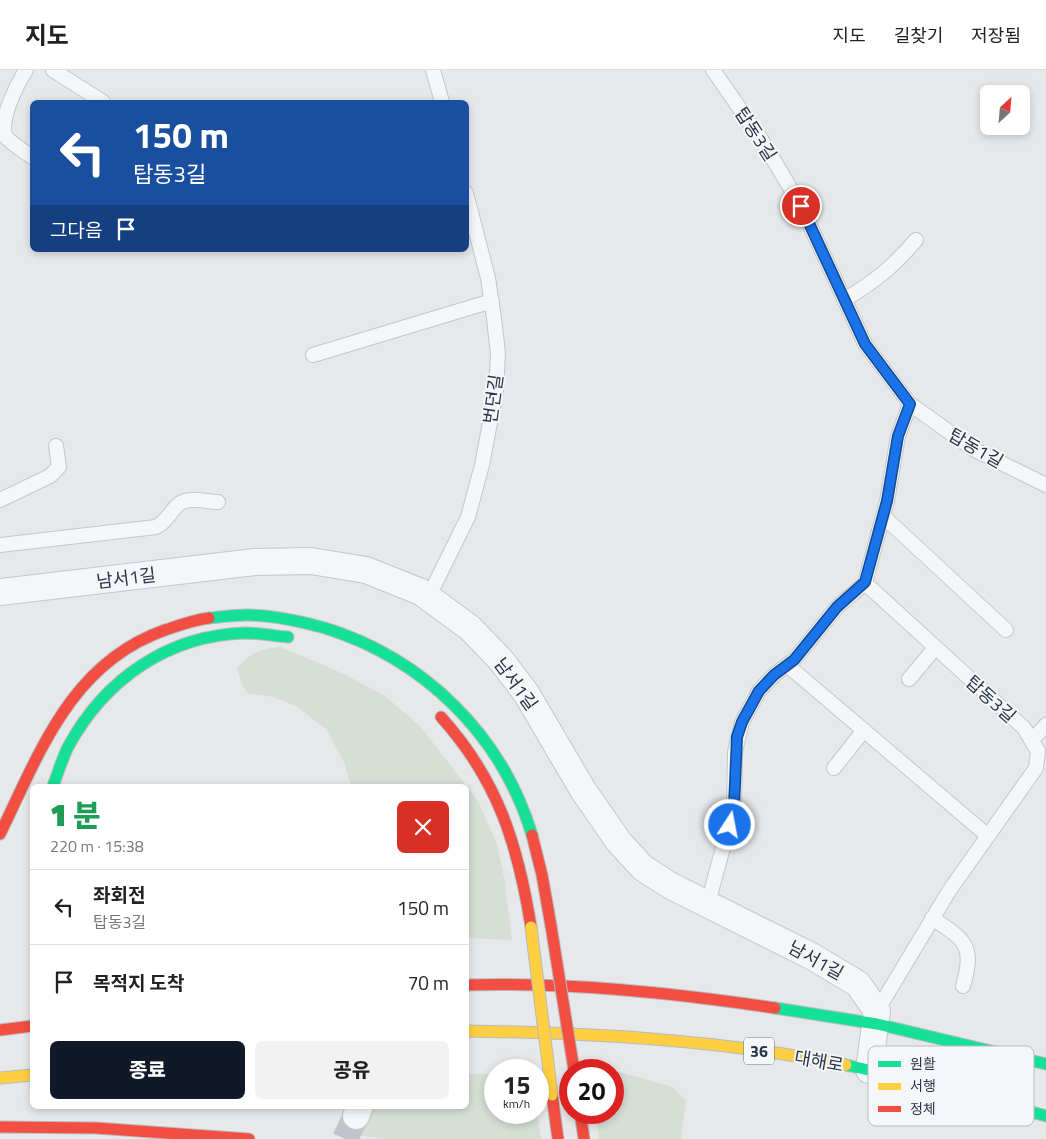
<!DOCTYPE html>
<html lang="ko">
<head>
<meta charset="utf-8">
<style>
  :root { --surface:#fff; --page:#f2f2f2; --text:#222; --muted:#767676; --line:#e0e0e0; --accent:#111827 }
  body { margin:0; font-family:"Titillium Web","Noto Sans KR",sans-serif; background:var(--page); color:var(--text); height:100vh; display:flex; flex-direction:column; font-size:19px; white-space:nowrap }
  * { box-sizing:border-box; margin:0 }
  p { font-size:16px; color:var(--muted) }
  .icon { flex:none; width:28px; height:28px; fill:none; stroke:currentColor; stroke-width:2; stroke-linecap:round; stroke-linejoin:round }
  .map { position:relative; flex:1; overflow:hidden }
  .panel { position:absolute; left:30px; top:714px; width:439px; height:325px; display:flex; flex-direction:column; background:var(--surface); border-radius:8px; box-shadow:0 2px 8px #0003 }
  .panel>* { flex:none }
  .hud { position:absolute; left:30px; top:30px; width:439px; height:152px; border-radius:8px; box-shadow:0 2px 8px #0003; background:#1a4fa0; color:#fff; overflow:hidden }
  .needle { width:32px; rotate:26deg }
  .fabs { position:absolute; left:980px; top:15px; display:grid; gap:10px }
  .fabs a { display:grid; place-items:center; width:50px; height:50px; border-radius:8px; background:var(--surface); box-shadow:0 2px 8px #0003; font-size:25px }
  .speed { position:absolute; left:484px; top:989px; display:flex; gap:10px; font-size:25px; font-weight:700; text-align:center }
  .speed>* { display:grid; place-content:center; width:65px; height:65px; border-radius:50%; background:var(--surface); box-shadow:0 2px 8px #0003; line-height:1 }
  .speed small { font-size:12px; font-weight:400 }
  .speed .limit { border:8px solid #d22; background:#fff; color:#111 }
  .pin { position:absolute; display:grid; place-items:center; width:42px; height:42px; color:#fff; margin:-21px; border:2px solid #fff; border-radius:50%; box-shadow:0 1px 5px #0007 }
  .me { position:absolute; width:55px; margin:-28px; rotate:11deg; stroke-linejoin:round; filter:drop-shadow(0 0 4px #0008) }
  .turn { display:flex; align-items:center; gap:18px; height:105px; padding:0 20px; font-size:22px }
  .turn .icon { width:65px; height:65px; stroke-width:2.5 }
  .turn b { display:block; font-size:35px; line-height:42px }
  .then { display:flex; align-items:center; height:48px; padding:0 20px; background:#0003; gap:10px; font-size:19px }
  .round { display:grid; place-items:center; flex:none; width:52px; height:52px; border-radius:8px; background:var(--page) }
  .head { display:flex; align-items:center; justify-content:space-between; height:85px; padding:0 20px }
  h1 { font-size:30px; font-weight:800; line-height:38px; color:#1e9e55 }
  .primary-button { display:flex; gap:10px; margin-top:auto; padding:10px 20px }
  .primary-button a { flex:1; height:58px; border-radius:8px; background:var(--accent); color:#fff; font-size:20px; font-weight:800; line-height:58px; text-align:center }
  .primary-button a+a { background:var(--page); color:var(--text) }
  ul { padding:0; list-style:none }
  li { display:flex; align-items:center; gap:15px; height:75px; padding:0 20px; border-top:1px solid var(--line) }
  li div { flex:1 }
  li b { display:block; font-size:19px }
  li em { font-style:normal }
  header { display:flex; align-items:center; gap:30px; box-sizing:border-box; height:70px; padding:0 25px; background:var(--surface); border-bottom:1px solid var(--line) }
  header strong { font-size:24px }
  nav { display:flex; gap:28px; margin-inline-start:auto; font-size:18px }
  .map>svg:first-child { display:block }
  .green { fill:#d6ded6 }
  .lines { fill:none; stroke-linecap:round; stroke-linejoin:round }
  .street-tunnel { stroke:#c1c4c9; stroke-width:26; stroke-dasharray:26 13; stroke-linecap:butt }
  .lane-casing { stroke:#c4c6c8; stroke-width:16 }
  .street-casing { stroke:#c4c6c8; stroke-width:28 }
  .fast-casing { stroke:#b8bbbf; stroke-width:13 }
  .slow-casing { stroke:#b8bbbf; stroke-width:13 }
  .jam-casing { stroke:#b8bbbf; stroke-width:13 }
  .lane { stroke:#f5f6f7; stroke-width:14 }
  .street { stroke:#f5f6f7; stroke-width:26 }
  .fast { stroke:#16e098; stroke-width:11 }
  .slow { stroke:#ffcf43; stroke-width:11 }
  .jam { stroke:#f24e42; stroke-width:11 }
  .slow-bridge-casing { stroke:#b8bbbf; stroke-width:13; stroke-linecap:butt }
  .jam-bridge-casing { stroke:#b8bbbf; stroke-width:13; stroke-linecap:butt }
  .slow-bridge { stroke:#ffcf43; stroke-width:11 }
  .jam-bridge { stroke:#f24e42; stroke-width:11 }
  .route-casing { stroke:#114b97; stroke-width:12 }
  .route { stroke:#1a73e8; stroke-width:9 }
  .labels { text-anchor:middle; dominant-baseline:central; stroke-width:4; stroke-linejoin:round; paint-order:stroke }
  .shield { fill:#f4f6f9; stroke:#676e7b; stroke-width:1 }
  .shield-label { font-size:16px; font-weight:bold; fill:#2b3445 }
  .street-label { font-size:18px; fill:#2b3445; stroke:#f4f6f9 }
  .key { fill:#f4f6f9; stroke:#b8bcc3; stroke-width:1 }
  .key-label { font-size:14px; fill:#2b3445 }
</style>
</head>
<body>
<header>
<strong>지도</strong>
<nav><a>지도</a><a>길찾기</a><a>저장됨</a></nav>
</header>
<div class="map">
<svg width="1046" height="1069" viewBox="0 0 1046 1069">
  <rect width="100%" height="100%" fill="#e6e8ea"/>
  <path class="green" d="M 281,577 L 344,604 L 385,626 L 420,656 L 478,731 L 497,774 L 505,813 L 512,870 L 466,868 L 466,716 L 351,716 L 344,692 L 326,659 L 296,636 L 271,626 L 249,624 L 242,615 L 237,598 C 252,582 259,579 281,577 Z
    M 613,1000 L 673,1017 L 686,1031 L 681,1069 L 599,1069 L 596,1043 L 612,1042 Z
    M 495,1003 L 495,1042 L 537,1043 L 541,1069 L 386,1069 L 356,1065 L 370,1036 L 466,1036 L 466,1005 Z"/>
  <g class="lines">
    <path class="street-tunnel" d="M 345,1069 L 356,1046"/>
    <g class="lane-casing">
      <path id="lane" d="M 26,0 C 16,16 0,48 5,66 C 12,74 24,81 32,87
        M 53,0 L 103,32
        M 433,0 L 442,32
        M 713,0 L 761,69 L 801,136 L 865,274 L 910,334 L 898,366 L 887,431 L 865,513 L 1024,658 L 1038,681 L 1036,698 L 949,821 L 877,941
        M 844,230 C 875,211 892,198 916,170
        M 313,285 L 492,231
        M 910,334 L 973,379 L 1046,415
        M 0,430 L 50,406 L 59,397 L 56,376
        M 883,446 L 1006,560
        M 0,475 L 156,457 C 170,449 169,442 179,434 C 188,426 207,432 218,432
        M 428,528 L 468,447 L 482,395 L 496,321 L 498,283 L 494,249 L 488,208 L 466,123
        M 787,595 L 988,766
        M 909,609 L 935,578
        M 1033,669 L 1046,655
        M 834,698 L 864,660
        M 708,833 L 734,737 L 735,682 L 742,652 L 759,621 L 774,605 L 794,590 L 837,537 L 865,513
        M 932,848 C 965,870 975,875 963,916"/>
    </g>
    <g class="street-casing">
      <path id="street" d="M 0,522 L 255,492 L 311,491 L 366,500 L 421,522 L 470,558 L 500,589 L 526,623 L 583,720 L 619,772 L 643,798 L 671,816 L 813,887 L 858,914 L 877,941 L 869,1000
        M 356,1046 L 360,1036"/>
    </g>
    <g class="fast-casing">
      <path id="fast" d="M 209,548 C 221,547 234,545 247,545 C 273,545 300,551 325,558 C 424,589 502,665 532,765
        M 53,716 C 58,703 62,689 68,677 C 105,609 168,565 246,563 C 260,563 274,566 288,567
        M 775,938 L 877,954 L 1046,994
        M 846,995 L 914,1010 L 1046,1046"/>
    </g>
    <g class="slow-casing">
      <path id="slow" d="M 466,961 C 594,963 721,970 846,995
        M 0,1008 L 32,1005"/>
    </g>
    <g class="jam-casing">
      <path id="jam" d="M 441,647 C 498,710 518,775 531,857
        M 0,764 C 40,682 71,593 165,560 C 180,555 193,550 209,548
        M 532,765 L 542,805 L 551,856
        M 466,915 C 570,912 673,923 775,938
        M 0,960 L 32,956
        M 552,1025 L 558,1069
        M 580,1042 L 584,1069
        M 0,1057 L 96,1058 L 249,1069"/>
    </g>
    <use href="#lane" class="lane"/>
    <use href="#street" class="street"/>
    <use href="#fast" class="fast"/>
    <use href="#slow" class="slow"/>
    <use href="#jam" class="jam"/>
    <g class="slow-bridge-casing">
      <path id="slow-bridge" d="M 531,857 L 552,1025"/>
    </g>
    <g class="jam-bridge-casing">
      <path id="jam-bridge" d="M 551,856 L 574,1000"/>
    </g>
    <use href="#slow-bridge" class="slow-bridge"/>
    <use href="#jam-bridge" class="jam-bridge"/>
  </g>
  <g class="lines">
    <g class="route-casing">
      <path id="route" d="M 730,755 L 734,737 L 737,667 L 742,652 L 759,621 L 774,605 L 794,590 L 837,537 L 865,512 L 887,431 L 898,366 L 910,334 L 865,274 L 801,136"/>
    </g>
    <use href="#route" class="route"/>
  </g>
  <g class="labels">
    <rect class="shield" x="744" y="967.5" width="30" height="27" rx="4"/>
    <g class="shield-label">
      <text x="759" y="981">36</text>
    </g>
    <g class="street-label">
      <text transform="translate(756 64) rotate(57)">탑동3길</text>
      <text transform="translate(493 329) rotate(-82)">번던길</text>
      <text transform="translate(976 378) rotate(30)">탑동1길</text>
      <text transform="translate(126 508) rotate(-7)">남서1길</text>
      <text transform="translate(516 614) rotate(54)">남서1길</text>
      <text transform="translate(991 629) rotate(42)">탑동3길</text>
      <text transform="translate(816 890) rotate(29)">남서1길</text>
      <text transform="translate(819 991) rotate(10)">대해로</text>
    </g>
  </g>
  <rect x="868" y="976" width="166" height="80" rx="8" class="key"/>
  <rect x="878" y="991" width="23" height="6" fill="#16e098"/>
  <rect x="878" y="1013" width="23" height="7" fill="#ffcf43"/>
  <rect x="878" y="1036" width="23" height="6" fill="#f24e42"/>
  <g class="key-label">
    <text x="910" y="999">원활</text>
    <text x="910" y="1021">서행</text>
    <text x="910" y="1044">정체</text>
  </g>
</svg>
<div class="fabs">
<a><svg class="needle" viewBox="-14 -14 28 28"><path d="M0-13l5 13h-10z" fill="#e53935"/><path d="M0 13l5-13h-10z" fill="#767676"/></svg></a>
</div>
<div class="speed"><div>15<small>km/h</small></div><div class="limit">20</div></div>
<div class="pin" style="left:801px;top:136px;background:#d93025"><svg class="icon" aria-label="arrive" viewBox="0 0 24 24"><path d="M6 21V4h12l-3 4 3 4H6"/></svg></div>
<svg class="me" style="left:730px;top:755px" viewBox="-20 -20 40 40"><circle r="17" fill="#1a73e8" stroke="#fff" stroke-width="3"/><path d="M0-11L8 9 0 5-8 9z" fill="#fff"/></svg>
<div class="hud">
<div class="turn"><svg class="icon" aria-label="left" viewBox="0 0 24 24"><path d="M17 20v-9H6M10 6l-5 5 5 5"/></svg><div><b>150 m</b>탑동3길</div></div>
<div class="then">그다음<svg class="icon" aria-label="arrive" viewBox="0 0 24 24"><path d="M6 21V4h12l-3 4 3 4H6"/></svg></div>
</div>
<section class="panel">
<div class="head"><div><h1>1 분</h1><p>220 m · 15:38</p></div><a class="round" style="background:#d93025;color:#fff"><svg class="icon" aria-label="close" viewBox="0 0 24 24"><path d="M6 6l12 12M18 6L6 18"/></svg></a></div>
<ul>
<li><svg class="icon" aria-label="left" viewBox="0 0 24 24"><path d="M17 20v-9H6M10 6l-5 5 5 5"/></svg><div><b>좌회전</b><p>탑동3길</p></div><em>150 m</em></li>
<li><svg class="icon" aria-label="arrive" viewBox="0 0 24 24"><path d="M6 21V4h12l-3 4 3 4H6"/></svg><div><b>목적지 도착</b></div><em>70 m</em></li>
</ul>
<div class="primary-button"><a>종료</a><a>공유</a></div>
</section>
</div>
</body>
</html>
